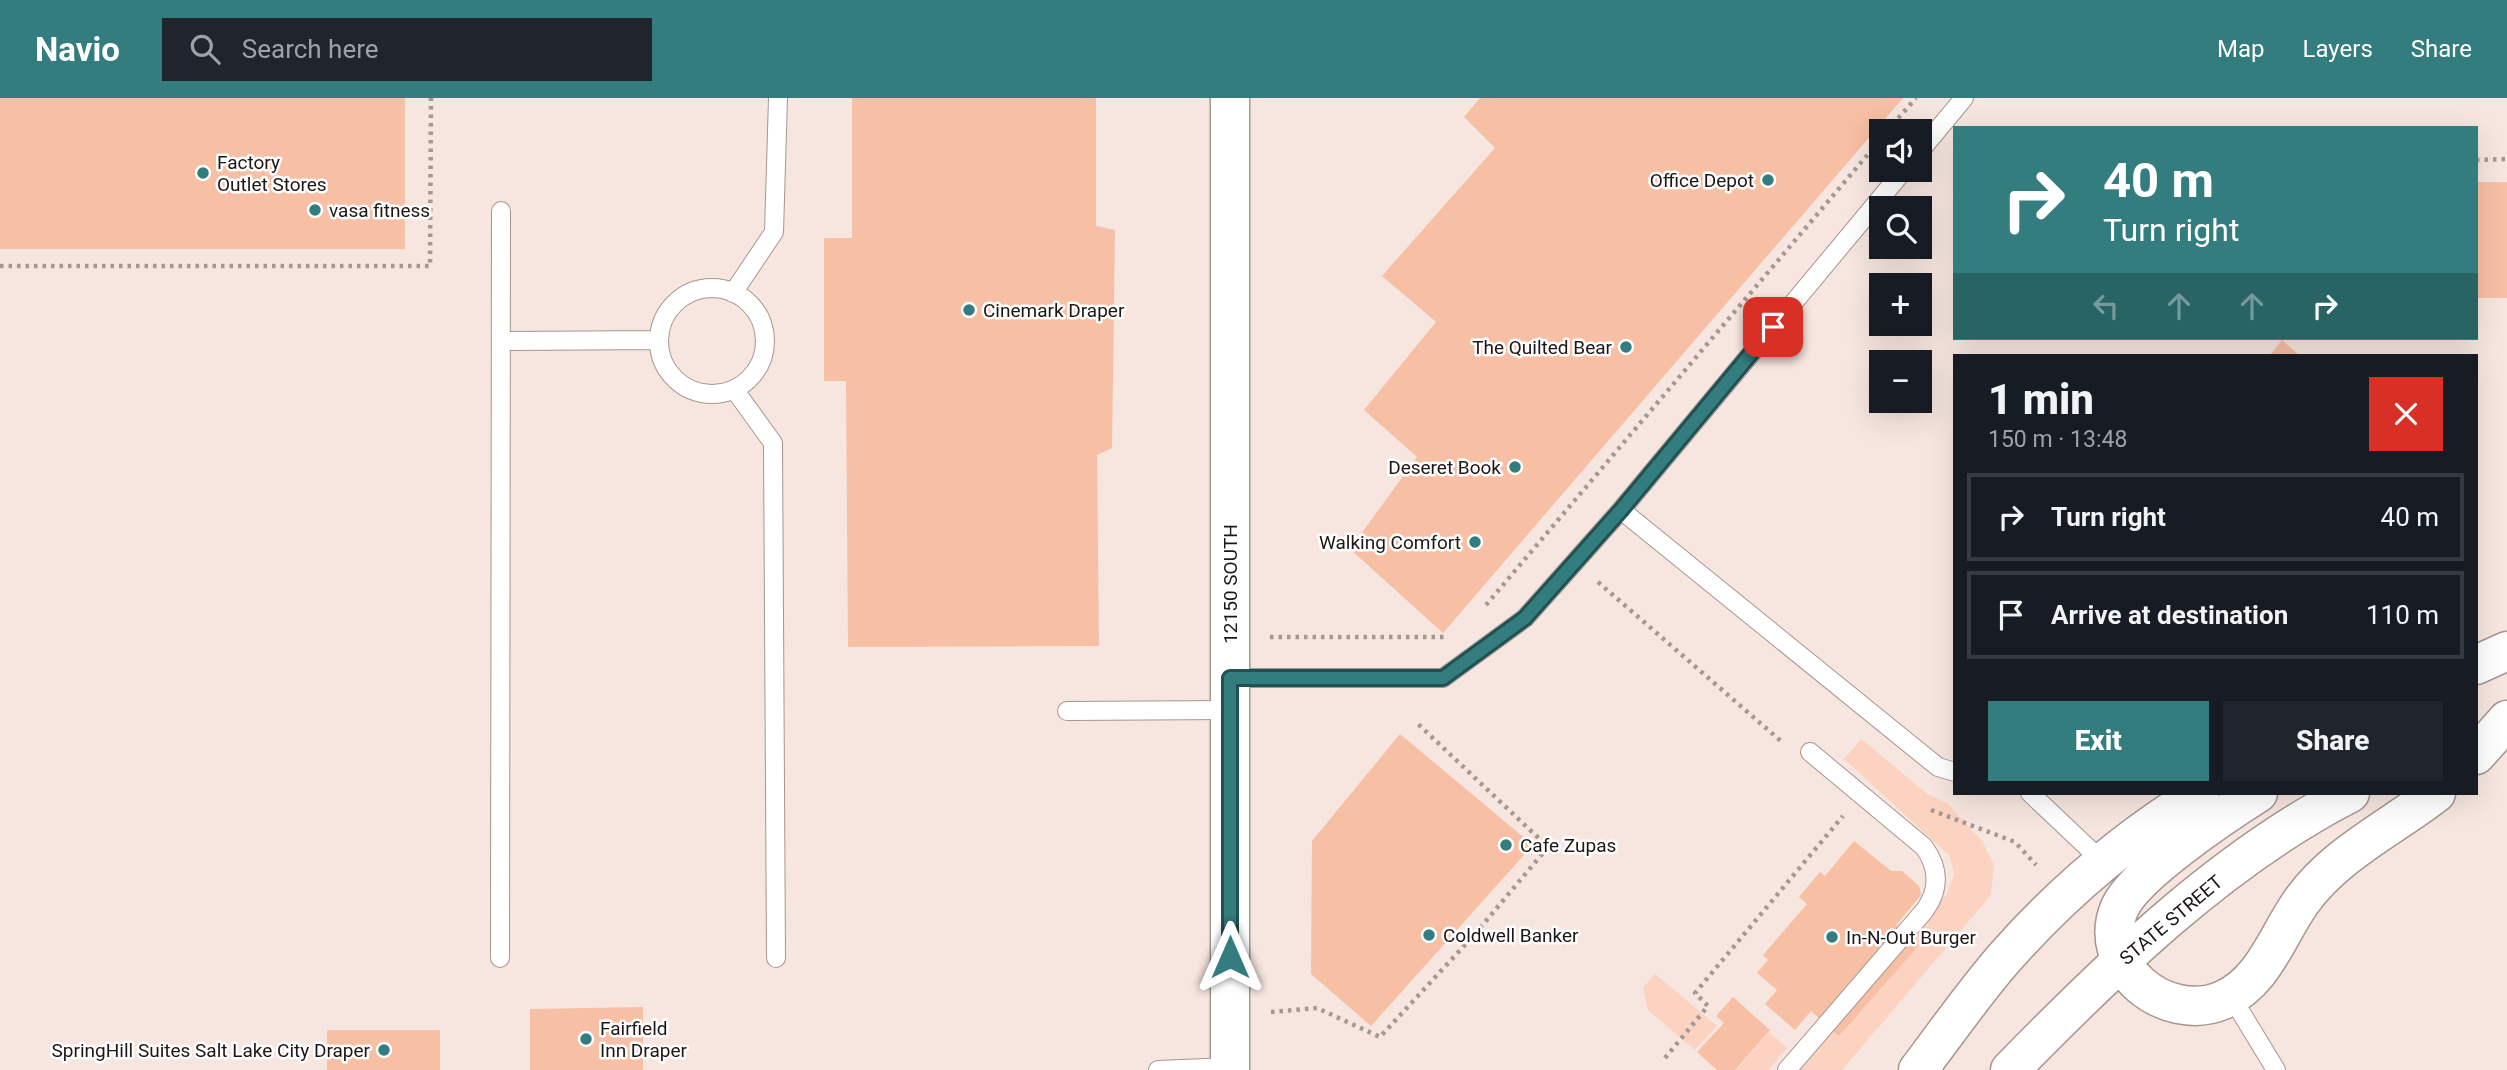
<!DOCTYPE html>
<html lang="en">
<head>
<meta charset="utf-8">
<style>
  :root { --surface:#171b24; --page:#20242c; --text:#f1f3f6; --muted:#9ea1a6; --line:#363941; --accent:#347d7f }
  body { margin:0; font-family:Roboto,sans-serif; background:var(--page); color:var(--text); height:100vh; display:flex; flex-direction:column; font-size:26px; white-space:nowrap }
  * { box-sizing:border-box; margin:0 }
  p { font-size:23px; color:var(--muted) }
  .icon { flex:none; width:38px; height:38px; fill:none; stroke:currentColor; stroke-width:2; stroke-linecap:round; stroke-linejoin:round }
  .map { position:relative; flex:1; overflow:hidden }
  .panel { position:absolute; left:1953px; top:256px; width:525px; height:441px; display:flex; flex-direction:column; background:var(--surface); border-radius:0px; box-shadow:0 7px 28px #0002 }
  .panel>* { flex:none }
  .banner { position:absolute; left:1953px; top:28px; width:525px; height:214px; border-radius:0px; box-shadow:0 7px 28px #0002; background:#347d7f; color:#fff; overflow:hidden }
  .tools { position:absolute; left:1869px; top:21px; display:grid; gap:14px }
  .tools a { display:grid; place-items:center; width:63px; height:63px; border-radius:0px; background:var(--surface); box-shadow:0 7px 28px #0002; font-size:35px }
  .pin { position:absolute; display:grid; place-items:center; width:60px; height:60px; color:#fff; margin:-30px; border-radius:14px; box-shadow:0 4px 10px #0006 }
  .me { position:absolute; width:77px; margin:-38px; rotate:0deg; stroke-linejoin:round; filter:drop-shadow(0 0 5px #0008) }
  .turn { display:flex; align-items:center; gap:24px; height:147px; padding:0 35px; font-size:32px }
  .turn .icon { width:91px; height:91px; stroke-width:2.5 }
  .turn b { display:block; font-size:49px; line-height:60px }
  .lanes { display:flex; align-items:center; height:66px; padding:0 35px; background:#0003; justify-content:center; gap:35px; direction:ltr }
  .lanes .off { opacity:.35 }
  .round { display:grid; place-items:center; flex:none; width:74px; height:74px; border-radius:0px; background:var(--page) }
  .overview { display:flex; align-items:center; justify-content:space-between; height:119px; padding:0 35px }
  h1 { font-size:42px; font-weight:800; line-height:52px }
  .primary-button { display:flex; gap:14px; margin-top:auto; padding:14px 35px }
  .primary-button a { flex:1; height:80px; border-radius:0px; background:var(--accent); color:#fff; font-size:28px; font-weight:800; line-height:80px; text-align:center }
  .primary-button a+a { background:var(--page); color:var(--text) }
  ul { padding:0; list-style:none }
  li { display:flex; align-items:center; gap:21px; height:88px; margin:0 14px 10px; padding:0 21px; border:4px solid var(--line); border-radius:0px }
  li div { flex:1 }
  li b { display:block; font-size:26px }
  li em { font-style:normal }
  header { display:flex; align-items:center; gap:42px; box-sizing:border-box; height:98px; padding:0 35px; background:var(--accent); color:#fff }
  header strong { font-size:33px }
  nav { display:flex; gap:38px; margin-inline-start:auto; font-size:24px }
  .search { width:490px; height:63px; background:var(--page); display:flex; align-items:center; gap:18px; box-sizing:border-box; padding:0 24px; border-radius:0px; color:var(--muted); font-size:26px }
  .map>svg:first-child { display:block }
  .green { fill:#fbd3c0 }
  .building { fill:#f7bfa4 }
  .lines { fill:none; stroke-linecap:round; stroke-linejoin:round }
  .lane-casing { stroke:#a5968f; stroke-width:20 }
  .secondary-casing { stroke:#a5968f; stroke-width:41 }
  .path { stroke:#a49893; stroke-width:4.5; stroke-dasharray:3.5 5; stroke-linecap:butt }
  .lane { stroke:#fff; stroke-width:18 }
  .secondary { stroke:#fff; stroke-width:38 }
  .route-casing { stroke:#225153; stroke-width:18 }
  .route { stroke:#347d7f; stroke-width:12 }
  .poi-dot { fill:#347d7f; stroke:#fff; stroke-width:2.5 }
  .labels { text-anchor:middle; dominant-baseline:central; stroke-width:5; stroke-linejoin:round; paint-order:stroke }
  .poi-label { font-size:19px; fill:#1c1714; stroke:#fff; text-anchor:start }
  .street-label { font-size:19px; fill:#1c1714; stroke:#fff }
</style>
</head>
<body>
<header>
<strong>Navio</strong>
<div class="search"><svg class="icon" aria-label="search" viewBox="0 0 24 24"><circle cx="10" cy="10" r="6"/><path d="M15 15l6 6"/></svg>Search here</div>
<nav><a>Map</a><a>Layers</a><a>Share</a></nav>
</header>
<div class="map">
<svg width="2507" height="972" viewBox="0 0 2507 972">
  <rect width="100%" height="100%" fill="#f6e6df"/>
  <path class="green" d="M 1861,641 L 1926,695 L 1948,706 L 1982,743 L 1994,767 L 1991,797 L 1842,972 L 1796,972 L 1946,797 L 1954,777 L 1950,758 L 1844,661 Z
    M 1655,876 L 1717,928 L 1695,952 L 1648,912 L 1643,890 Z
    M 1769,934 L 1787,950 L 1768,972 L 1736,972 Z"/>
  <path class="building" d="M 0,0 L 405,0 L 405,151 L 0,151 Z
    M 852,0 L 1096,0 L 1096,128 L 1115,132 L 1112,350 L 1097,357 L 1099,548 L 848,549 L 846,283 L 824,283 L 824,140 L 852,140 Z
    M 1480,0 L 1903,0 L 1443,535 L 1350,451 L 1417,359 L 1364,312 L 1436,224 L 1382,178 L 1495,50 L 1464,19 Z
    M 2476,84 L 2507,84 L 2507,200 L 2476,200 Z
    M 2282,242 L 2299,257 L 2270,257 Z
    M 1400,636 L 1533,747 L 1371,928 L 1311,876 L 1312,743 Z
    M 1854,743 L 1891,773 L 1902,773 L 1919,788 L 1921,797 L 1896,827 L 1919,847 L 1839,938 L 1811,913 L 1795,932 L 1765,906 L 1777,892 L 1757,875 L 1768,862 L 1763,857 L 1807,806 L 1799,799 L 1820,774 L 1825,778 Z
    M 1733,899 L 1770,932 L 1735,972 L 1717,972 L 1697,954 L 1724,925 L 1716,918 Z
    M 643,909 L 643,972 L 530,972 L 530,911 Z
    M 327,932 L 440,932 L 440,972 L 327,972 Z"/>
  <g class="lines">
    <g class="lane-casing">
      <path id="lane" d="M 1920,53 L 1964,0
        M659 243a53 53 0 1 1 106 0a53 53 0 1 1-106 0Z
        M 733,195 L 774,134 L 778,0
        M 501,243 L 659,242
        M 734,291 L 773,345 L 776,860
        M 1621,412 L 1938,669 L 1955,674
        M 1230,580 L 1443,580 L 1525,520 L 1621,412 L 1904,72
        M 1067,613 L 1229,612
        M 2030,695 L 2103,764
        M 500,860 L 501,113
        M 2231,898 L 2276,972
        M 1158,972 L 1230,969
        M 1787,972 L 1925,812 C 1940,791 1939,770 1924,749 L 1810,654"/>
    </g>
    <g class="secondary-casing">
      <path id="secondary" d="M 1230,0 L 1230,972
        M 2476,567 L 2507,553
        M 2476,657 L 2507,622
        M 2258,695 C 2225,716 2136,775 2120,809 C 2094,867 2165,927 2223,902 C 2264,884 2277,838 2301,804 C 2335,756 2391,730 2436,695
        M 1918,972 C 1947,934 1975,893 2007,857 C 2063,794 2128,739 2200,695
        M 2010,972 C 2111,869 2221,761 2350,695"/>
    </g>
    <path class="path" d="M 1887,33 L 1916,0
      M 2476,62 L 2507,61
      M 0,168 L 430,168 L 431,0
      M 1598,484 L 1782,644
      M 1486,507 L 1881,41
      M 1270,539 L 1447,539
      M 1931,712 L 2015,744 L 2036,767
      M 1271,914 L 1317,910 L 1380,939 L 1475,836 L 1548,749 L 1416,624
      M 1665,960 L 1708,908 L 1695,895 L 1843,718"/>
    <use href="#lane" class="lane"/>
    <use href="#secondary" class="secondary"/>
  </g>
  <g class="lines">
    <g class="route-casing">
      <path id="route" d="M 1230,859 L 1230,580 L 1443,580 L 1525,520 L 1621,412 L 1773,229"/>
    </g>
    <use href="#route" class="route"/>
  </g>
  <g class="poi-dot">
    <circle cx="203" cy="75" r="7"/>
    <circle cx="1768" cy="82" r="7"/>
    <circle cx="315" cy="112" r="7"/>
    <circle cx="969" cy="212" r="7"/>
    <circle cx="1626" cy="249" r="7"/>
    <circle cx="1515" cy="369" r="7"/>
    <circle cx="1475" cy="444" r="7"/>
    <circle cx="1506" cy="747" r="7"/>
    <circle cx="1429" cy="837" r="7"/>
    <circle cx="1832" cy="839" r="7"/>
    <circle cx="586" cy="941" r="7"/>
    <circle cx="384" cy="952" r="7"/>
  </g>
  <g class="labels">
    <g class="poi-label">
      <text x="217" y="64">Factory<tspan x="217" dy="22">Outlet Stores</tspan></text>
      <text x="1754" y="82" text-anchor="end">Office Depot</text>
      <text x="329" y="112">vasa fitness</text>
      <text x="983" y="212">Cinemark Draper</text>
      <text x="1612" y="249" text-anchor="end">The Quilted Bear</text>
      <text x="1501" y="369" text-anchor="end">Deseret Book</text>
      <text x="1461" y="444" text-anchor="end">Walking Comfort</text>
      <text x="1520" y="747">Cafe Zupas</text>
      <text x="1443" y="837">Coldwell Banker</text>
      <text x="1846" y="839">In-N-Out Burger</text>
      <text x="600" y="930">Fairfield<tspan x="600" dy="22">Inn Draper</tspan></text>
      <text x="370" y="952" text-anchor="end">SpringHill Suites Salt Lake City Draper</text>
    </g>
    <g class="street-label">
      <text transform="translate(1230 486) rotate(-90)">12150 SOUTH</text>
      <text transform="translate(2171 822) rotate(-40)">STATE STREET</text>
    </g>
  </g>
</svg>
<div class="tools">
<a><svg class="icon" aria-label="sound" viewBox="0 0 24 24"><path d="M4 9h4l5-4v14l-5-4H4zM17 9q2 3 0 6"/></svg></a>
<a><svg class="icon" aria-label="search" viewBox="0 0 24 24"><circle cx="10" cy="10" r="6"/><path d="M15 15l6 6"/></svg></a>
<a>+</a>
<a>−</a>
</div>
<div class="pin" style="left:1773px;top:229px;background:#d93025"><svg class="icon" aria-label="arrive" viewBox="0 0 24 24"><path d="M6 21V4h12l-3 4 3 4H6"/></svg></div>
<svg class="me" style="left:1230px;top:859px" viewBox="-20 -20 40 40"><path d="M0-17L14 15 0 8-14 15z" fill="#347d7f" stroke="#fff" stroke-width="4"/></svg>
<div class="banner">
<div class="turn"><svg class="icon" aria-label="right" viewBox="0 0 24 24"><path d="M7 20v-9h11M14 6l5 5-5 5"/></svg><div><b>40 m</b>Turn right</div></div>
<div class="lanes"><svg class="icon off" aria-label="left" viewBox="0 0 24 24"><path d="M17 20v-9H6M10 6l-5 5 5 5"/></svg><svg class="icon off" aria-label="ahead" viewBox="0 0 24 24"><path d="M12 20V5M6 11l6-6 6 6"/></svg><svg class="icon off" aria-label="ahead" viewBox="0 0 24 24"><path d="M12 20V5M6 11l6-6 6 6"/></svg><svg class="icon" aria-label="right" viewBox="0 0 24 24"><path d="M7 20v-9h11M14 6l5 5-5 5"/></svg></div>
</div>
<section class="panel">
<div class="overview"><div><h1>1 min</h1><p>150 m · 13:48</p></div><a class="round" style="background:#d93025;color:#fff"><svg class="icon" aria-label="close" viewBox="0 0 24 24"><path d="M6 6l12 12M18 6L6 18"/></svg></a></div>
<ul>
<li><svg class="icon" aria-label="right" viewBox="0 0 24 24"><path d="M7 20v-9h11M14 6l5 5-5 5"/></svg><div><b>Turn right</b></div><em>40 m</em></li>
<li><svg class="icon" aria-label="arrive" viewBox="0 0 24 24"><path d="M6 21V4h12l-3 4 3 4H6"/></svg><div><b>Arrive at destination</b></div><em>110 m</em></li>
</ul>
<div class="primary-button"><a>Exit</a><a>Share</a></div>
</section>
</div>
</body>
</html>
